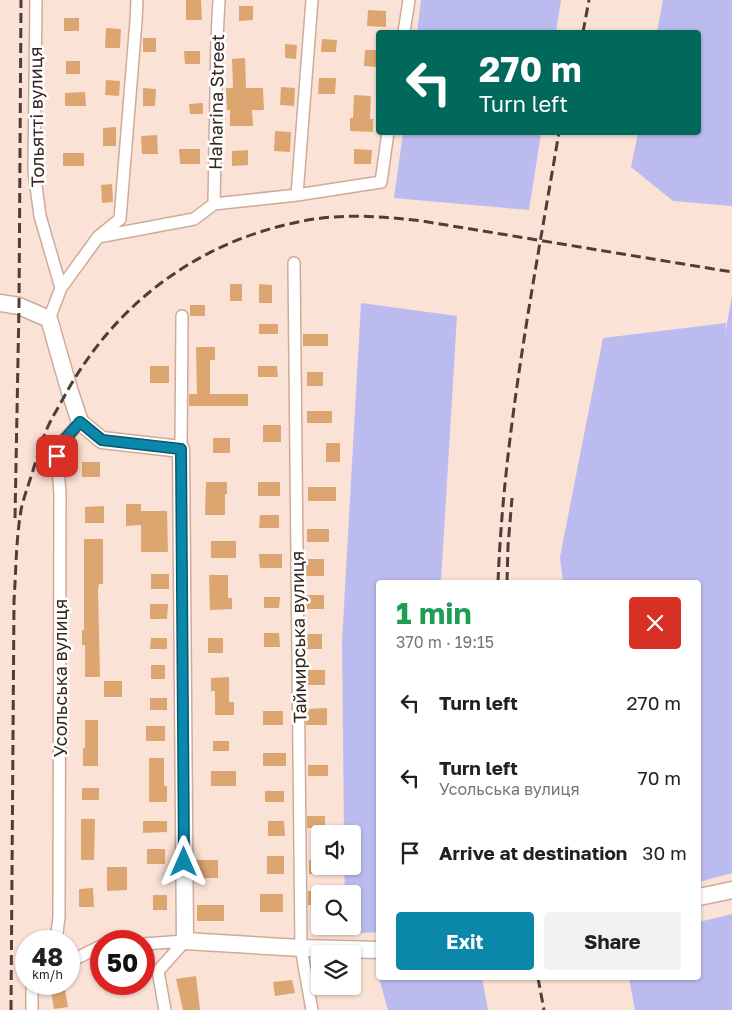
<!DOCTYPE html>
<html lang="en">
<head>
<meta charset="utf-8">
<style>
  :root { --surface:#fff; --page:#f2f2f2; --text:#202124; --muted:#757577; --accent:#0b87aa }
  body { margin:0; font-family:"Golos Text",sans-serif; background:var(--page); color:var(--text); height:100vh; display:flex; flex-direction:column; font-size:19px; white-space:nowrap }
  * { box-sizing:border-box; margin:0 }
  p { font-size:16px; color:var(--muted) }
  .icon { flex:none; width:28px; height:28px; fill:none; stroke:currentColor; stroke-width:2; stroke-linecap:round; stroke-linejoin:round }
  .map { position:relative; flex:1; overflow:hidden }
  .details { position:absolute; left:376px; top:580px; width:325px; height:400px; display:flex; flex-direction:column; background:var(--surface); border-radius:5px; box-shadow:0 1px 4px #0004 }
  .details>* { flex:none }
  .hud { position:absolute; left:376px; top:30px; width:325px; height:105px; border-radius:5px; box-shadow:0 1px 4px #0004; background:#00695c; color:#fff; overflow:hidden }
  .controls { position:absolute; left:311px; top:825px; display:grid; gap:10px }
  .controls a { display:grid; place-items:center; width:50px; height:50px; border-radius:5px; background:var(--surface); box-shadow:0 1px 4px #0004; font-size:25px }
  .speed { position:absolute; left:15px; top:930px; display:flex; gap:10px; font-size:25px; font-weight:700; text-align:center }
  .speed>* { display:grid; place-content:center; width:65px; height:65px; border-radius:50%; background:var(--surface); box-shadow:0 1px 4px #0004; line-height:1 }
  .speed small { font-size:12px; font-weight:400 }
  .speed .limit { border:8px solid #d22; background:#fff; color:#111 }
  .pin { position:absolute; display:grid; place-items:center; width:42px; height:42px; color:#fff; margin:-21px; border-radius:10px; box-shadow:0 2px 8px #0006 }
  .me { position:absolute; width:55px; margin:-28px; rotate:0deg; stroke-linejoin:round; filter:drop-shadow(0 0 4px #0008) }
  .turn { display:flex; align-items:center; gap:18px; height:105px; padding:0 20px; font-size:22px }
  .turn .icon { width:65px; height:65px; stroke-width:2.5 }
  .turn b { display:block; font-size:35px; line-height:42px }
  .round { display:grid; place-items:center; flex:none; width:52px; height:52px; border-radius:5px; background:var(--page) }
  .headline { display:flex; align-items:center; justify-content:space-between; height:85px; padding:0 20px }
  h1 { font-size:30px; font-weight:700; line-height:38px; color:#1e9e55 }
  .primary-button { display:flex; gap:10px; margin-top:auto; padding:10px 20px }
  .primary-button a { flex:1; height:58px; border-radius:5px; background:var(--accent); color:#fff; font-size:20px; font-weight:700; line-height:58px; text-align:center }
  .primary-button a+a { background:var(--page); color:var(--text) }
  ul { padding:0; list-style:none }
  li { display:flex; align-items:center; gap:15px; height:75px; padding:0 20px }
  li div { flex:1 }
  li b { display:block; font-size:19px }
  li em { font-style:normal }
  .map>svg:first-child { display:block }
  .green { fill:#bbbbf0 }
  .building { fill:#dda670 }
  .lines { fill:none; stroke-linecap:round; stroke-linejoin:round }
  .street-casing { stroke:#d0aa99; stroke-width:14 }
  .secondary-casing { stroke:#d0aa99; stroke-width:19 }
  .street { stroke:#fff; stroke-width:11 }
  .secondary { stroke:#fff; stroke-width:16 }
  .rail { stroke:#4e3e37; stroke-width:3; stroke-dasharray:10 5; stroke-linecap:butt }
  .route-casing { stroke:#07586e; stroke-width:12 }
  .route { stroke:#0b87aa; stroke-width:9 }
  .labels { text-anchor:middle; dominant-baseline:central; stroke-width:5; stroke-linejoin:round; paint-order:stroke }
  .street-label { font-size:18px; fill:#362720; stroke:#fff }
</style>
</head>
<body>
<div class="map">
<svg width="732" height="1010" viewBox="0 0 732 1010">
  <rect width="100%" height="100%" fill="#fbe2d7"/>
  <path class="green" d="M 421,0 L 561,0 L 556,32 L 417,32 Z
    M 663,0 L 732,0 L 732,206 L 673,201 L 631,167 L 638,133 L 699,132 L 699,32 L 657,32 Z
    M 403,133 L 541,133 L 529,210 L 394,198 Z
    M 732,296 L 732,873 L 699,882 L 699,582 L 563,582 L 560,557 L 603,338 L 726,323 L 725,334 Z
    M 361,303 L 457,316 L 441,582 L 379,582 L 379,932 L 345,934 L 345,926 L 352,926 L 352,894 L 345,894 L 344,866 L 352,866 L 352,834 L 344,834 L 342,642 Z
    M 732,914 L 732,1010 L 635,1010 L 629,978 L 699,978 L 699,922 Z
    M 379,978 L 482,978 L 488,1010 L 388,1010 Z"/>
  <path class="building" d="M 186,0 L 201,0 L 202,20 L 186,20 Z
    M 239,6 L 253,6 L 253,20 L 239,21 Z
    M 368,10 L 386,11 L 386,27 L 367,26 Z
    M 64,18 L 79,18 L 79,31 L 64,31 Z
    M 106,28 L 121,29 L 120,48 L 105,48 Z
    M 143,38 L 156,38 L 156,52 L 143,52 Z
    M 322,39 L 337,40 L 336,52 L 321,52 Z
    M 285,44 L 297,45 L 296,59 L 285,58 Z
    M 365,50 L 378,50 L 377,67 L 364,66 Z
    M 184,51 L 200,51 L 200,64 L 185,64 Z
    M 245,58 L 246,88 L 263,88 L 264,110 L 252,110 L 253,126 L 230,126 L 230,110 L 227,110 L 226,88 L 233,88 L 232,59 Z
    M 66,61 L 80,61 L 80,74 L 66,74 Z
    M 319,78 L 336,78 L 335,94 L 318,94 Z
    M 106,80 L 120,81 L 119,96 L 105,95 Z
    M 281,87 L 295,88 L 294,106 L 280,105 Z
    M 143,88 L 156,89 L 155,106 L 143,106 Z
    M 85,92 L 86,106 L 65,106 L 65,93 Z
    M 354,95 L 371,96 L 370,119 L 373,119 L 373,132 L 350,131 L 350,118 L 353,118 Z
    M 203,103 L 203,114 L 190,114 L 189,104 Z
    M 116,127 L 116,146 L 103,146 L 103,128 Z
    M 275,131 L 291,132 L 290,152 L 274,151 Z
    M 157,135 L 158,154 L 142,154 L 141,136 Z
    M 179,149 L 200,149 L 200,164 L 180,164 Z
    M 354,149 L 372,150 L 371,164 L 354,164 Z
    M 248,150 L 248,165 L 232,166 L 232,151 Z
    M 63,153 L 84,153 L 84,166 L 63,166 Z
    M 112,184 L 113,202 L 102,203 L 101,185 Z
    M 230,284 L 242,284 L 242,301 L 230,301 Z
    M 259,284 L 272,285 L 272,303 L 259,303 Z
    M 190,305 L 205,305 L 205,316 L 190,316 Z
    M 259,324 L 278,324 L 278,334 L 259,334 Z
    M 303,334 L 328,334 L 328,346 L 303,346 Z
    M 196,347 L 215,347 L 215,360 L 210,360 L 210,394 L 248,394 L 248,406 L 189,406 L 189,394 L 197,394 Z
    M 150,366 L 169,366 L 169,383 L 150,383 Z
    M 258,366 L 277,366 L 278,377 L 258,377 Z
    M 307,372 L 323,372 L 323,386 L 307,386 Z
    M 307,411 L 332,411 L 332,423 L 307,423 Z
    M 263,425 L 281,425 L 281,442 L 263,442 Z
    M 213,438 L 230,438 L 230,453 L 213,453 Z
    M 326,443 L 340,443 L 340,462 L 326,462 Z
    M 82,462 L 100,462 L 100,477 L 82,477 Z
    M 206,482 L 227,482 L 227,494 L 225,494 L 225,515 L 205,515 Z
    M 258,482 L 280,482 L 280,496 L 258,496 Z
    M 308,487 L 336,487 L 336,501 L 308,501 Z
    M 126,504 L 141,504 L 141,511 L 167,511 L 168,552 L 141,552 L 141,525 L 126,526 Z
    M 104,506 L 104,523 L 85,523 L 85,507 Z
    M 260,515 L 279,515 L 279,528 L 259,528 Z
    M 307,529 L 329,529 L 329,542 L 307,542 Z
    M 84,539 L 103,539 L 103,584 L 99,584 L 98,589 L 100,677 L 85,677 L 85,645 L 82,645 L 82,630 L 84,630 Z
    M 211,541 L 236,541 L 236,558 L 211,558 Z
    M 259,554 L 282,554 L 282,568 L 260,568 Z
    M 306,559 L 324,559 L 324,576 L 306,576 Z
    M 151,574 L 169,574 L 169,589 L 151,589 Z
    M 209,575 L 228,575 L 228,598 L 232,598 L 232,609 L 210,610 Z
    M 306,595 L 324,595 L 324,609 L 306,609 Z
    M 264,597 L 280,597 L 279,608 L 264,608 Z
    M 150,604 L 168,604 L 167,619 L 150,619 Z
    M 264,633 L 279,633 L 280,647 L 264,647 Z
    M 305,634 L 322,634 L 322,649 L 305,649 Z
    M 151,638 L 167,638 L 167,649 L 150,649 Z
    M 208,638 L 223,638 L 223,653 L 208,653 Z
    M 151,665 L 165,665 L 165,679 L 151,679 Z
    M 308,670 L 325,670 L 325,685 L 308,685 Z
    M 229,677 L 229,702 L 234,702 L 234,715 L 215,715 L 215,691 L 211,691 L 211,678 Z
    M 104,681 L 122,681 L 122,697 L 104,697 Z
    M 150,698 L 167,698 L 167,710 L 150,710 Z
    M 327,708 L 327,725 L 306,725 L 306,709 Z
    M 263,711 L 283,711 L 283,725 L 263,725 Z
    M 85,720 L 98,720 L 98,766 L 83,766 L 83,748 L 85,748 Z
    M 146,726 L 165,726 L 165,741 L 146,741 Z
    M 213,741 L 229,741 L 229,751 L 213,751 Z
    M 263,753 L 286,753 L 286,766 L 263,766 Z
    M 149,758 L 164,758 L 164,786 L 167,786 L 167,802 L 149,802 Z
    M 308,765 L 328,765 L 328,776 L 308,776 Z
    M 211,771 L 236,771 L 236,786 L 211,786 Z
    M 82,788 L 99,788 L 99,800 L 82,800 Z
    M 265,791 L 284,791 L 284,802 L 265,802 Z
    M 307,816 L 325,816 L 325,828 L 307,828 Z
    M 81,819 L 95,819 L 94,860 L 81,860 Z
    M 143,821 L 167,821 L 167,832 L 143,833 Z
    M 268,821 L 284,821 L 285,836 L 268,836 Z
    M 147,849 L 165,849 L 165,864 L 147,864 Z
    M 267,856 L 284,856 L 284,874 L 267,874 Z
    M 196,860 L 218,860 L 218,878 L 196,878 Z
    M 309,860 L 320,860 L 320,874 L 309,874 Z
    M 107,867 L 127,867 L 127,890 L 107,891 Z
    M 93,888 L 94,907 L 79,907 L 79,889 Z
    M 308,891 L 320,891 L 320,905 L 308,905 Z
    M 260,894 L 283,894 L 283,912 L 260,912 Z
    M 153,895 L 167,895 L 167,910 L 153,910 Z
    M 197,905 L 224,905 L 224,921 L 197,921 Z
    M 196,976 L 200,1010 L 183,1010 L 176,979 Z
    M 292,980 L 295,993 L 275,996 L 273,982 Z
    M 65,989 L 68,1007 L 54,1009 L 51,991 Z"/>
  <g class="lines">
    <g class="street-casing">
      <path id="street" d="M 36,0 L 34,171 L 40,216 L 61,288 L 49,319
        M 404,32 L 409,0
        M 297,195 L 312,0
        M 214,204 L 217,38 L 219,0
        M 98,237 L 194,219 L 214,204 L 297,195 L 381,182 L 388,132
        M 294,263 L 301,948 L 312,1010
        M 61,288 L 98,237 L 120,219 L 136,21 L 137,0
        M 181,449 L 182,316
        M 56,941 L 59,917 L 60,493 L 57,456 L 65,439 L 80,422
        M 144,944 L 185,941
        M 69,962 L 101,946
        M 32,1010 L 32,984
        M 165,1010 L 158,971 L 185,941"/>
    </g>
    <g class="secondary-casing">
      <path id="secondary" d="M 0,303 L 19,306 L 49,319 L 69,389 L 80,422 L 102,440 L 181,449 L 185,941 L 301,948 L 379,950
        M 699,897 L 732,890"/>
    </g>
    <use href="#street" class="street"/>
    <use href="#secondary" class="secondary"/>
    <path class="rail" d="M 583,32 L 589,0
      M 15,518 L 19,306 L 21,0
      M 498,582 C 504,431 534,281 559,132
      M 507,582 L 508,546 L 512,498
      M 538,978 L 544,1010
      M 11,1010 L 14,601 C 16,570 16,540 21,510 C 24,496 30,481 34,467 C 38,455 41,443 46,431 C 51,419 58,408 64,397 C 113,306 195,243 298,222 C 339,213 380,216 422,221 L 732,272"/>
  </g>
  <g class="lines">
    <g class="route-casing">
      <path id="route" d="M 57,456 L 65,439 L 80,422 L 102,440 L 181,449 L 184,862"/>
    </g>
    <use href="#route" class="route"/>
  </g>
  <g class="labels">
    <g class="street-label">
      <text transform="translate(216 102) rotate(-89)">Haharina Street</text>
      <text transform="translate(36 117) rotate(-91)">Тольятті вулиця</text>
      <text transform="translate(298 637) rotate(-91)">Таймирська вулиця</text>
      <text transform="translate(60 678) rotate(-90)">Усольська вулиця</text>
    </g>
  </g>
</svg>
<div class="controls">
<a><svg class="icon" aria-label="sound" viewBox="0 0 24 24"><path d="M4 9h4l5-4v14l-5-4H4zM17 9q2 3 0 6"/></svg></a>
<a><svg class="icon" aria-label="search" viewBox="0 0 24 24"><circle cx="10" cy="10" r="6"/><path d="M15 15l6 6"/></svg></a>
<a><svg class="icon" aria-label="layers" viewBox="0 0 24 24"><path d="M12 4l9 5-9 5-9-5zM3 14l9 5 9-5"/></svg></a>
</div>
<div class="speed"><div>48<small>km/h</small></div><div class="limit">50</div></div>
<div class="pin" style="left:57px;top:456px;background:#d93025"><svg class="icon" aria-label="arrive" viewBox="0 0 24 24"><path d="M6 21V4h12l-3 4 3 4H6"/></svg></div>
<svg class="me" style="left:184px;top:862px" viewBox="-20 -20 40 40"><path d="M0-17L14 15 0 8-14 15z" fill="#0b87aa" stroke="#fff" stroke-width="4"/></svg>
<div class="hud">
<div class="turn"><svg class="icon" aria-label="left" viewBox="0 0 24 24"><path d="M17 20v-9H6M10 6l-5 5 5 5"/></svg><div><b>270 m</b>Turn left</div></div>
</div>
<section class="details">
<div class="headline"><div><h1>1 min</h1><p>370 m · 19:15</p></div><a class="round" style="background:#d93025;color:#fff"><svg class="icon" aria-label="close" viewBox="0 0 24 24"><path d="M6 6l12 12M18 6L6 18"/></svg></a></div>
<ul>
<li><svg class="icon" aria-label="left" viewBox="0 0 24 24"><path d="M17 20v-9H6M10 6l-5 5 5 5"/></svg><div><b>Turn left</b></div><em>270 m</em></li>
<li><svg class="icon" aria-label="left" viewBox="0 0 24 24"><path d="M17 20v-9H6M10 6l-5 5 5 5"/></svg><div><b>Turn left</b><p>Усольська вулиця</p></div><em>70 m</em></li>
<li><svg class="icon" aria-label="arrive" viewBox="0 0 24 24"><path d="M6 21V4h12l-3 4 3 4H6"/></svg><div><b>Arrive at destination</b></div><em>30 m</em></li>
</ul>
<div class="primary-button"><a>Exit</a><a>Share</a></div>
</section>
</div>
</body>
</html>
